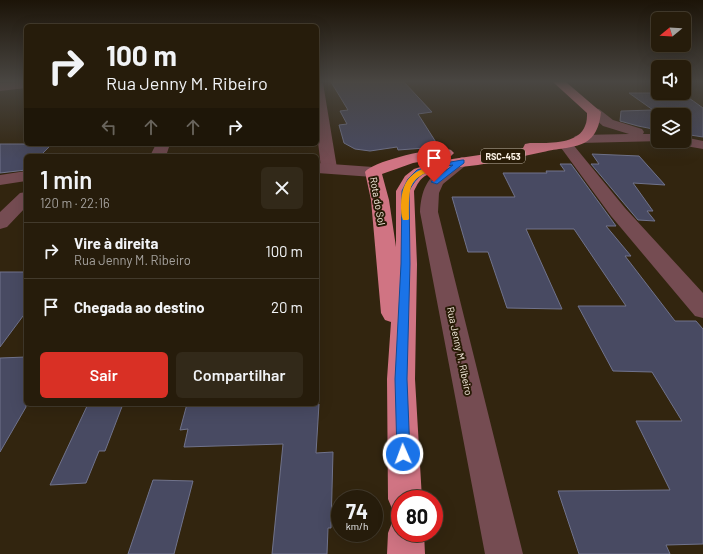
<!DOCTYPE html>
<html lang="pt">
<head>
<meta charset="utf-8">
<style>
  :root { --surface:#261c0b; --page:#322919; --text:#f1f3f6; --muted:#a4a19d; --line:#423a2c; --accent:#d93025 }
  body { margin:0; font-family:Barlow,sans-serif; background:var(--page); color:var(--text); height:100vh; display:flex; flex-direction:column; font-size:15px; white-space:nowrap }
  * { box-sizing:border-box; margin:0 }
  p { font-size:13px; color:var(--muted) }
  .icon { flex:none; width:22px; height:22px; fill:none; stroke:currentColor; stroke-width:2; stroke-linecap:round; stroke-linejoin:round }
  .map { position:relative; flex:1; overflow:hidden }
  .sheet { position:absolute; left:24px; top:154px; width:295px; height:252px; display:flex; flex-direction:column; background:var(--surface); border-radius:6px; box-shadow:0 4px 16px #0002,0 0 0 1px var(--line) }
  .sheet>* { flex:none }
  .guide { position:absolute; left:24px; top:24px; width:295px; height:122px; border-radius:6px; box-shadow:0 4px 16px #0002,0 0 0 1px var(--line); background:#261c0b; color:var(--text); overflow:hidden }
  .needle { width:26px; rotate:252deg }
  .fabs { position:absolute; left:651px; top:12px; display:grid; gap:8px }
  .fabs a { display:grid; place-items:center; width:40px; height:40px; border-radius:6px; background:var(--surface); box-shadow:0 4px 16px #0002,0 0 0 1px var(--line); font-size:20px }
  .speed { position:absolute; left:331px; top:490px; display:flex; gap:8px; font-size:20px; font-weight:700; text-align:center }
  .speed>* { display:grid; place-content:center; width:52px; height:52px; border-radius:50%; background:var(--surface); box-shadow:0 4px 16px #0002,0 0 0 1px var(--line); line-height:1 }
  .speed small { font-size:10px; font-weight:400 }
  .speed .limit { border:6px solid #d22; background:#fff; color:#111 }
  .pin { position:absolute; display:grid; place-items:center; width:34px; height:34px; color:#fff; margin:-41px -17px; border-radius:50% 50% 50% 0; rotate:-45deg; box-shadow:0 0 4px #0007 }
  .pin .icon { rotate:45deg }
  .me { position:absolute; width:44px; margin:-22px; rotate:358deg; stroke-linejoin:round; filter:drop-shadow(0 0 3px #0008) }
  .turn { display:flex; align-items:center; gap:14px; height:84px; padding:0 16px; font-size:18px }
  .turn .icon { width:52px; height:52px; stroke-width:2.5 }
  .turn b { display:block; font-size:28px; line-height:34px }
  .lanes { display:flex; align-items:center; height:38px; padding:0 16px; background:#0003; justify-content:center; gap:20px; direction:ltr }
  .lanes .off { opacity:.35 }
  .round { display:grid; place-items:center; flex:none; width:42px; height:42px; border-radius:6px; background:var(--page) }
  .headline { display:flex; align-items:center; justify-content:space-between; height:68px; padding:0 16px }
  h1 { font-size:24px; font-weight:600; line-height:30px }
  .button { display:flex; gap:8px; margin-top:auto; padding:8px 16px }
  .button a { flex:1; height:46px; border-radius:6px; background:var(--accent); color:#fff; font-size:16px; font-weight:600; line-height:46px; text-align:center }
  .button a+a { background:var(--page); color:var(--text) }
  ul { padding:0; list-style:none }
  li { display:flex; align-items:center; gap:12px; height:56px; padding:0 16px; border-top:1px solid var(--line) }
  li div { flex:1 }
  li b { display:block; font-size:15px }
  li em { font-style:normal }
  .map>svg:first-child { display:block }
  .building { fill:#484a62; stroke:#70738c }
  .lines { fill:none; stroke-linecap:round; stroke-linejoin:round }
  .minor { fill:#754c52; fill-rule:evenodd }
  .tertiary { fill:#754c52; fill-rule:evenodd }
  .trunk { fill:#d07483; fill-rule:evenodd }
  .route { fill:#1a73e8; stroke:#114b97 }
  .slow { fill:#f59e0b }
  .labels { text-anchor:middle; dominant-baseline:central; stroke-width:4; stroke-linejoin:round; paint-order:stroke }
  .shield { fill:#281b06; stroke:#bcb2a3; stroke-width:1 }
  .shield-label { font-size:9px; font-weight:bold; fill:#fcf3e6 }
  .street-label { font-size:10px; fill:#fcf3e6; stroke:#281b06 }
</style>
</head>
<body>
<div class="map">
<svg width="703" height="554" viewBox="0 0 703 554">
  <rect width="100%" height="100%" fill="#32250f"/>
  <path class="building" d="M 331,82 L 404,82 L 432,112 L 418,114 L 439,147 L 398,150 L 397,147 L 370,151 L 355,149 L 344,143 L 339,125 L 347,124 L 340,111 L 348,110 Z
    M 629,93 L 682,93 L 703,108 L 703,137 L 684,134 L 684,115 L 658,115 L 658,130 L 638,126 L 620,121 L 621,111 L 653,110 Z
    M 0,144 L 52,144 L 40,156 L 26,156 L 26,170 L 0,173 Z
    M 592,154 L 639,156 L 665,185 L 633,183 L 653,211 L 647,211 L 655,221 L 638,220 L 591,164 L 599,164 Z
    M 560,164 L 571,164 L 611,219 L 616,226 L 606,226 L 631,256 L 625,256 L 675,321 L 696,321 L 703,329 L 703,544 L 666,545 L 670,554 L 579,554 L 558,491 L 670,490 L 636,421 L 682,421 L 652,372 L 613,371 L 578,306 L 626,306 L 574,229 L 526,229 L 562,309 L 507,308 L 488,252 L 468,252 L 452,197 L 515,197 L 503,173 L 547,173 L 546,171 L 565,171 Z
    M 0,272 L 26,272 L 26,312 L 0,347 Z
    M 26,357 L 26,407 L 0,452 L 0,358 Z
    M 88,404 L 123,404 L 105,451 L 99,451 L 86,483 L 50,485 Z
    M 187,404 L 319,404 L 316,453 L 333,452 L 331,528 L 328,528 L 327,554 L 272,554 L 283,444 L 184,447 L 188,429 L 180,430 Z
    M 153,480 L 193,481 L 174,554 L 128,554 Z"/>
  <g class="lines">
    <path class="minor" d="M 26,82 L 26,88 L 0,91 L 0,83 Z
      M 317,82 L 323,83 L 337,168 L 335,171 L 329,173 L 323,171 L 321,168 L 317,133 Z
      M 566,141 L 571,142 L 625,208 L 703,293 L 703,318 L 695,316 L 611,216 L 559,145 L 561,142 Z
      M 156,144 L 170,144 L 166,156 L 150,156 Z
      M 462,157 L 468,159 L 470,162 L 443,184 L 439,193 L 438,212 L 523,554 L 485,554 L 420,212 C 421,191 427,177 445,166 C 451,162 456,159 462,157 Z
      M 26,192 L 26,207 L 7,227 L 0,229 L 0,212 L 20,193 Z"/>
    <path class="tertiary" d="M 594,108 L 599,109 L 613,120 L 642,129 L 644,132 L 643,134 L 658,134 L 658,141 L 663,141 L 580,143 L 575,142 L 573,139 L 575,136 L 580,135 L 629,134 L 603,126 L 587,112 L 589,109 Z
      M 684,137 L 703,141 L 703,149 L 674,144 L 672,141 L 684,141 Z
      M 317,163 L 373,167 L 379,169 L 381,172 L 379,175 L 373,177 L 317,173 Z
      M 26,171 L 26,181 L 0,185 L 0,175 Z"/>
    <path class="trunk" d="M 553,82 L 566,82 L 601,112 C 597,151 573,145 543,152 C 521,157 500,161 478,165 C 461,167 442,168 427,175 C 420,178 417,185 414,191 L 417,264 L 415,379 L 422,499 L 400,499 L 400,514 L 393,511 L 388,499 L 387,379 L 391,322 L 385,320 L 381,313 L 371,200 L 365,172 C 373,161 437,146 451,150 L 454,153 L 451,156 L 413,163 L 382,174 L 389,200 L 396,247 L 396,191 L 405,176 L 414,169 L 439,161 L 521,149 L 523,148 L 525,144 L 530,143 C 546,143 578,145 585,126 C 587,122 587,117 587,113 Z
      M 400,518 L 400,533 L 424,533 L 425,554 L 387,554 L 388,533 L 393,520 Z"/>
  </g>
  <linearGradient id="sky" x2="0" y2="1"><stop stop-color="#1c1408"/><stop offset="0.51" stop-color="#494642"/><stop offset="1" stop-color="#494642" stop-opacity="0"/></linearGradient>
  <rect width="703" height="160" fill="url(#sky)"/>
  <path class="route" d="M 462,160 L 464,160 L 464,163 L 437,184 L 431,182 L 453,165 C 431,169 419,171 409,191 L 410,264 L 407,379 L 410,454 L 408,459 L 403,461 L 399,459 L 397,454 L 395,379 L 401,264 L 402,191 L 408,179 L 417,170 L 439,164 Z"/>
  <path class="slow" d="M 440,163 L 442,164 L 442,167 C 407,178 409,184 409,219 L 408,220 L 403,220 C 401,216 401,210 401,205 C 402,177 414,170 440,163 Z"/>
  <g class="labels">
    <rect class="shield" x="481" y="149" width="44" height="14" rx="3"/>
    <g class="shield-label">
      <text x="503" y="156">RSC-453</text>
    </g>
    <g class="street-label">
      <text transform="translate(378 201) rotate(80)">Rota do Sol</text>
      <text transform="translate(460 351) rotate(78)">Rua Jenny M. Ribeiro</text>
    </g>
  </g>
</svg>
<div class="fabs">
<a><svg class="needle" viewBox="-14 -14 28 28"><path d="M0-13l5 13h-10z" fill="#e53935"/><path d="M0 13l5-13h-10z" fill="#a4a19d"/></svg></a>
<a><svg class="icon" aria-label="sound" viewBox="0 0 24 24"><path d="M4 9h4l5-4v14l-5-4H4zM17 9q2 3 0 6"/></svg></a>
<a><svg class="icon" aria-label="layers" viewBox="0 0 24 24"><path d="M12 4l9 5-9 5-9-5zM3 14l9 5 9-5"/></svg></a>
</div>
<div class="speed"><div>74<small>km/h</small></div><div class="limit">80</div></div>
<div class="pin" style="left:434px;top:182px;background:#d93025"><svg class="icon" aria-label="arrive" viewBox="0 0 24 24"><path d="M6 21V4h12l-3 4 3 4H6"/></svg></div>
<svg class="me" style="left:403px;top:454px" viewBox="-20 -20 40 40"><circle r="17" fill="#1a73e8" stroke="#fff" stroke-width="3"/><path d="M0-11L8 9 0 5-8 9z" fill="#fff"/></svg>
<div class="guide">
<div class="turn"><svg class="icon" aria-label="right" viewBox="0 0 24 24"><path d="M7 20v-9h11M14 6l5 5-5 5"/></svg><div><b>100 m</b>Rua Jenny M. Ribeiro</div></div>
<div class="lanes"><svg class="icon off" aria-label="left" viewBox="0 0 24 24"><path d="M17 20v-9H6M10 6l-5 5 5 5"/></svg><svg class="icon off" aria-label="ahead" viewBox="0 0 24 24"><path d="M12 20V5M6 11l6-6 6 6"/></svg><svg class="icon off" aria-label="ahead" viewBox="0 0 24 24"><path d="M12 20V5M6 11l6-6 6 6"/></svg><svg class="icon" aria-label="right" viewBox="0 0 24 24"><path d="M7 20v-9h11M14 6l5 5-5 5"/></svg></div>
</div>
<section class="sheet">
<div class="headline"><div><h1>1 min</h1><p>120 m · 22:16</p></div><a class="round"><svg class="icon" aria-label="close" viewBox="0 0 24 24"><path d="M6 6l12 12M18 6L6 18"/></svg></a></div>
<ul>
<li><svg class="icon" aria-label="right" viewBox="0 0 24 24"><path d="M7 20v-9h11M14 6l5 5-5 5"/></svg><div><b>Vire à direita</b><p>Rua Jenny M. Ribeiro</p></div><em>100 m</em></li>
<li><svg class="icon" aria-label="arrive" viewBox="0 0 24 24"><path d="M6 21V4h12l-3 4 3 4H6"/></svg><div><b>Chegada ao destino</b></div><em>20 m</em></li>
</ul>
<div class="button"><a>Sair</a><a>Compartilhar</a></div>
</section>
</div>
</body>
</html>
